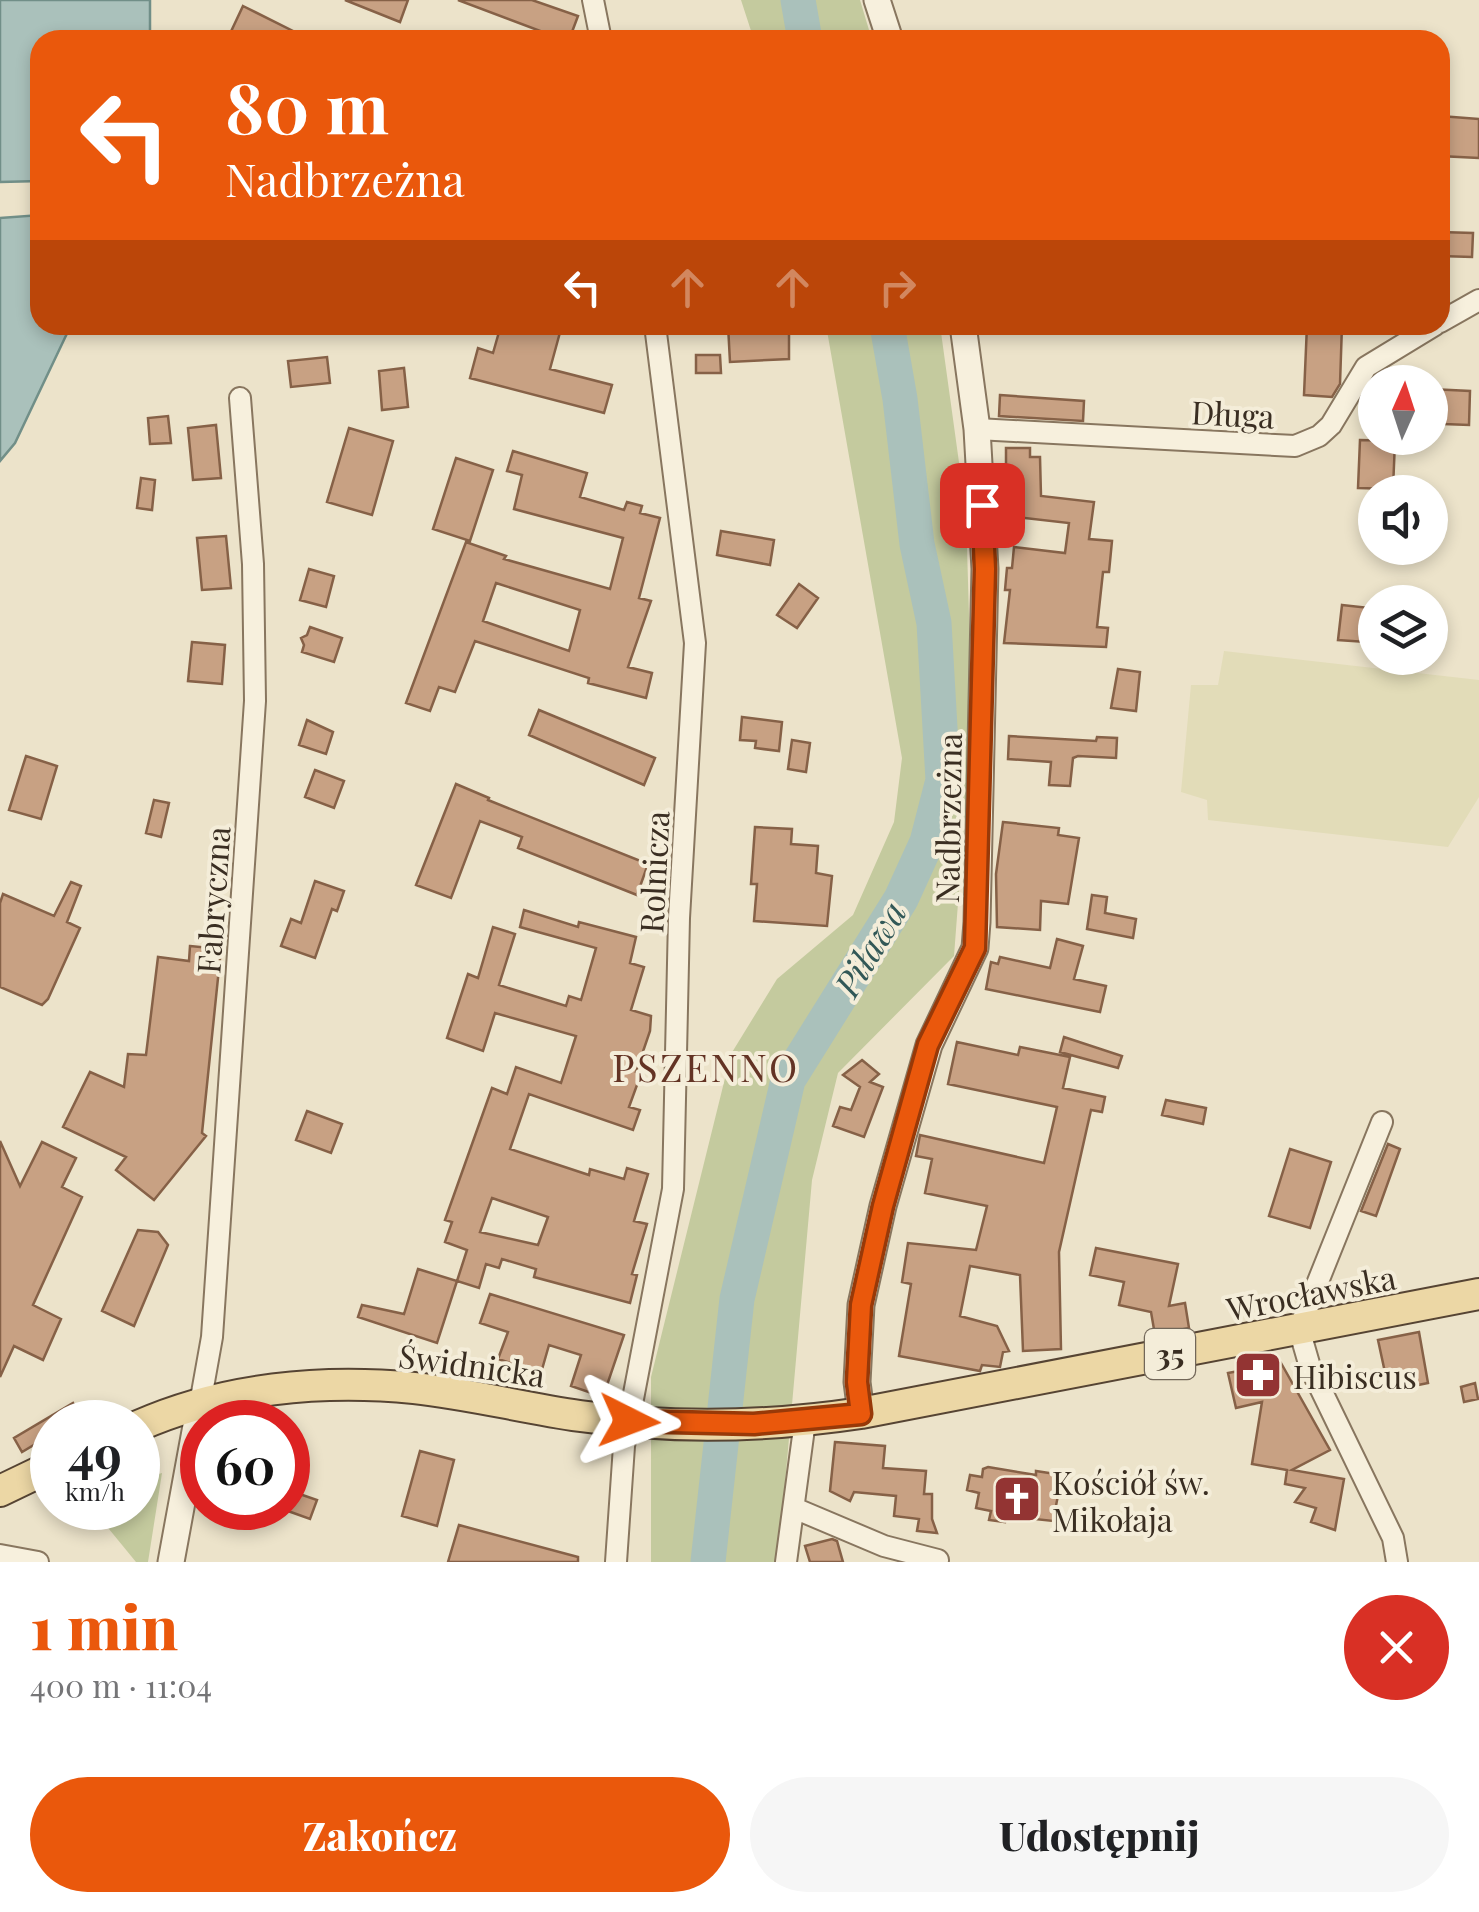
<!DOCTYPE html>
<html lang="pl">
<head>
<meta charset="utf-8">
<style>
  :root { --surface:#fff; --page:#f6f6f6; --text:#202124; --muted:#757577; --accent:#ea580c }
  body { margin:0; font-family:"Playfair Display",serif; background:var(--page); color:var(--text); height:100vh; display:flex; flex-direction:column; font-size:38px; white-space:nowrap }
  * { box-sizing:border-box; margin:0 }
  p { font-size:32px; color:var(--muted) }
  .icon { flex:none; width:55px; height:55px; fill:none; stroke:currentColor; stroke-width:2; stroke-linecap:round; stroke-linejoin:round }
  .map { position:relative; height:1562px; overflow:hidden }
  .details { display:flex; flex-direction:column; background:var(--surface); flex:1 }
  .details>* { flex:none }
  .hud { position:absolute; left:30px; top:30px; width:1420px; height:305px; border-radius:30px; box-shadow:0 5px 15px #0003; background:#ea580c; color:#fff; overflow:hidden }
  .needle { width:65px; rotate:3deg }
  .controls { position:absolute; left:1358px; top:365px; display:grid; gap:20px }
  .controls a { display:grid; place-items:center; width:90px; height:90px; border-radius:50%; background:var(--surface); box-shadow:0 5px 15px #0003; font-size:50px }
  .speed { position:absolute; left:30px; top:1400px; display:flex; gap:20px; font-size:50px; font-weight:700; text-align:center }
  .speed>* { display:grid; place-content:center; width:130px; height:130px; border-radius:50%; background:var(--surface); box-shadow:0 5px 15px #0003; line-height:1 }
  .speed small { font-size:25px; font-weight:400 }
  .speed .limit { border:15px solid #d22; background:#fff; color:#111 }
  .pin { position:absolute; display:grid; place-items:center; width:85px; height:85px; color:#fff; margin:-42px; border-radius:20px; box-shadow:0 5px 15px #0006 }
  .me { position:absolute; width:110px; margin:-55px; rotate:93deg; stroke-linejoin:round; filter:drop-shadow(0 0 8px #0008) }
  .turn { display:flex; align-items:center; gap:35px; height:210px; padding:0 30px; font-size:45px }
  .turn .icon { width:130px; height:130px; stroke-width:2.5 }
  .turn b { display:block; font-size:70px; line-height:85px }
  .lanes { display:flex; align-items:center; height:95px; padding:0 30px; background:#0003; justify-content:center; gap:50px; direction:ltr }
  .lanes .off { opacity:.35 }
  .round { display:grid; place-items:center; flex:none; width:105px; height:105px; border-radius:52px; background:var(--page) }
  .headline { display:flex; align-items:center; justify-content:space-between; height:170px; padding:0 30px }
  h1 { font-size:60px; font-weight:800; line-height:75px; color:var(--accent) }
  .primary-button { display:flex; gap:20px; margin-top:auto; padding:20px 30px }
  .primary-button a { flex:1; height:115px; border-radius:60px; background:var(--accent); color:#fff; font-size:40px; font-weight:800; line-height:115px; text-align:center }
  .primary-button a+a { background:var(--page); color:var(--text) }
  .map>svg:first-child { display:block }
  .farmland { fill:#e2dcb8 }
  .green { fill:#c4ca9e }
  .water { fill:#aac1bb; stroke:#718f88; stroke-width:2.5 }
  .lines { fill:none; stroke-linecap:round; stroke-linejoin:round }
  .river { stroke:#aac1bb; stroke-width:35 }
  .building { fill:#c8a183; stroke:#866147; stroke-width:2.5; fill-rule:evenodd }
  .minor-casing { stroke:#88765f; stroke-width:24 }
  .tertiary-casing { stroke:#88765f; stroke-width:29 }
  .primary-casing { stroke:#564433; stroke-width:34 }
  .minor { stroke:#f7f0dd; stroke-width:20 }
  .tertiary { stroke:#f7f0dd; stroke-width:25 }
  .primary { stroke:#ecd7a5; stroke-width:30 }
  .route-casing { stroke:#983908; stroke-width:25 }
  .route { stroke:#ea580c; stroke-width:18 }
  .labels { text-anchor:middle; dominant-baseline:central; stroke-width:8; stroke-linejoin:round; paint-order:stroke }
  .shield { fill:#f4edd9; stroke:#726759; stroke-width:2.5 }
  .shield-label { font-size:30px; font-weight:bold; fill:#3a2e22 }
  .street-label { font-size:32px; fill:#3a2e22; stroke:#f4edd9 }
  .poi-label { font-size:32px; fill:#3a2e22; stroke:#f4edd9; text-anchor:start }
  .water-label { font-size:35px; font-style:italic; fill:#325857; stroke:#f4edd9 }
  .quarter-label { font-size:38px; letter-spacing:2.5px; fill:#633324; stroke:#f4edd9 }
</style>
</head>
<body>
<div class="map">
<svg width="1479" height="1562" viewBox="0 0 1479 1562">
  <rect width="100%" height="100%" fill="#ece3ca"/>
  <path class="farmland" d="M 1224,651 L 1479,680 L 1479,797 L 1448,847 L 1208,820 L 1207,800 L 1181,792 L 1191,685 L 1218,685 Z"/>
  <path class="green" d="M 741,0 L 860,0 L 872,40 L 754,40 Z
    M 826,325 L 940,325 L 966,513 L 972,718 L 954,956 L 838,1073 L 812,1180 L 778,1562 L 651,1562 L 651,1377 L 731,1054 L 777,979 L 853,915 L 894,822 L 902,758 Z
    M 162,1473 L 148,1562 L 136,1562 L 104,1523 L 106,1508 L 138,1508 L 138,1480 Z"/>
  <path class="water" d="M 0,0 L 150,0 L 150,40 L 40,40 L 40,181 L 0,182 Z
    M 40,215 L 40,325 L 71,325 L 15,443 L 0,461 L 0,218 Z"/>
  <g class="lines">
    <path class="river" d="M 798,0 L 805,40
      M 708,1562 L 737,1299 L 788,1080 L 901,899 L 927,842 L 943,780 L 934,623 L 917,544 L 900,399 L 887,325"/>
  </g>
  <path class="building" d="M 345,0 L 408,0 L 400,22 Z
    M 458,0 L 532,0 L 578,16 L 569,40 L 564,40 Z
    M 243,6 L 311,40 L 227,40 Z
    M 1440,116 L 1479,119 L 1479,158 L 1440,156 Z
    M 1440,232 L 1473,233 L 1472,257 L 1440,256 Z
    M 501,325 L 522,330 L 522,325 L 562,325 L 550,369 L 612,385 L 604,413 L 470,378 L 478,348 L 493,353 Z
    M 728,325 L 789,325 L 789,359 L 730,362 Z
    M 1307,325 L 1342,325 L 1340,384 L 1332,397 L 1304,395 Z
    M 696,355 L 720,355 L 721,373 L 696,373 Z
    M 327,357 L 330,383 L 291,387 L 288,361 Z
    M 404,368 L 408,407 L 382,410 L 379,371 Z
    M 1430,389 L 1470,391 L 1469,425 L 1444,424 L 1444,419 L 1430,418 Z
    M 1000,395 L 1084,401 L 1083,421 L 999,416 Z
    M 168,416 L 171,443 L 150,444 L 148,418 Z
    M 216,425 L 221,478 L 193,480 L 188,428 Z
    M 349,428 L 393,441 L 372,515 L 327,502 Z
    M 1360,440 L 1395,441 L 1393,489 L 1358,488 Z
    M 1006,448 L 1030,448 L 1030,457 L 1040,457 L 1041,496 L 1094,502 L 1089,539 L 1112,541 L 1109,572 L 1103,572 L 1097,627 L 1108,628 L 1106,647 L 1004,643 L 1010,590 L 1005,590 L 1007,568 L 1012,568 L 1014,547 L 1065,553 L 1069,523 L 1007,516 L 1010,486 L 1006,486 Z
    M 513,451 L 587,473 L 580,497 L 624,510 L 627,502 L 642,506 L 640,513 L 660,518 L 639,598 L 651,601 L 628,667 L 652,673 L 646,698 L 588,683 L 589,678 L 475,641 L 455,692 L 439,687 L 430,711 L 406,703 L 466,542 L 506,556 L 504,559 L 610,589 L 623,538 L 514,509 L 522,475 L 507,471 ZM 496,583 L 580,610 L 569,651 L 483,621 Z
    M 456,458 L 493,470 L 470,541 L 433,529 Z
    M 141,478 L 155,480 L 152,510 L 137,508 Z
    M 721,531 L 774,540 L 770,565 L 717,555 Z
    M 226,536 L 231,588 L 202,590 L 197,538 Z
    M 309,569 L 334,576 L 326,607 L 300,600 Z
    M 799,584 L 818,598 L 797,628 L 777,615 Z
    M 1342,605 L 1370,608 L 1366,642 L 1338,640 Z
    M 310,627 L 342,638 L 334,662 L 302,652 L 304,645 L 301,638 L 307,635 Z
    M 192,642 L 225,645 L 222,684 L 188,681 Z
    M 1118,669 L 1140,672 L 1136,711 L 1111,708 Z
    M 539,710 L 655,758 L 644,785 L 529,735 Z
    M 742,717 L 782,722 L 779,751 L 755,748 L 756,741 L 740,740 Z
    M 307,720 L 333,732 L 326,754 L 299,745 Z
    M 1009,736 L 1096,741 L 1097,737 L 1117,738 L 1116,758 L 1078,756 L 1073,758 L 1070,786 L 1049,785 L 1051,762 L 1008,759 Z
    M 792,740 L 810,743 L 806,772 L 788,769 Z
    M 26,756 L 57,766 L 41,819 L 9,810 Z
    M 315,770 L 344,781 L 334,808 L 305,797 Z
    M 456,784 L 489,798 L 488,800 L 648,864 L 637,895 L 518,848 L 522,837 L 480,821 L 451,898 L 416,885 Z
    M 154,800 L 169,803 L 161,837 L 146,833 Z
    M 1003,822 L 1059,828 L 1058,835 L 1079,838 L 1068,904 L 1041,901 L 1040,930 L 997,927 L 996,874 Z
    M 755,827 L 792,829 L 791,844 L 818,846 L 816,873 L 832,876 L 827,926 L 754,921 L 757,884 L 751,884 Z
    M 315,881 L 344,891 L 337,911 L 332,909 L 315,958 L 281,946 L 291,919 L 301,923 Z
    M 71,882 L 81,886 L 67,922 L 80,928 L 48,999 L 42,1005 L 0,987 L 0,903 L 3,894 L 54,916 Z
    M 1092,895 L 1107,897 L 1105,913 L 1136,919 L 1133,938 L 1087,929 Z
    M 524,910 L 578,927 L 579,922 L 636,937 L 630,963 L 644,967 L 631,1010 L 651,1016 L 650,1031 L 636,1072 L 641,1074 L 629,1107 L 640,1110 L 633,1130 L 529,1094 L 510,1149 L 589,1175 L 590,1169 L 624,1179 L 627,1168 L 648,1174 L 634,1221 L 647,1224 L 632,1274 L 637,1275 L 630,1303 L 534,1277 L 536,1269 L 502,1259 L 499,1268 L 486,1264 L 479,1288 L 457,1281 L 467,1250 L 445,1242 L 452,1222 L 445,1220 L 492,1088 L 507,1094 L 516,1067 L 561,1083 L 576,1036 L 495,1013 L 483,1051 L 447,1038 L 468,974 L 478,978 L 493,927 L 515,934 L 499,985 L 566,1006 L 569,996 L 581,1000 L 596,948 L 520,927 ZM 492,1198 L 548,1217 L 538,1245 L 480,1232 Z
    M 1057,939 L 1083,946 L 1074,979 L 1106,986 L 1100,1012 L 986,989 L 991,962 L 998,964 L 1000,957 L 1050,968 Z
    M 190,946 L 221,949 L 202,1133 L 206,1136 L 154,1200 L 116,1170 L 126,1157 L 63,1127 L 90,1072 L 124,1087 L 128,1054 L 146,1055 L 158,957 L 189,961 Z
    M 1064,1037 L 1122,1056 L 1118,1068 L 1060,1052 Z
    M 957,1042 L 1018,1055 L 1020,1047 L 1070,1057 L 1063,1088 L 1105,1097 L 1102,1112 L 1091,1110 L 1059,1252 L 1061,1349 L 1023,1351 L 1020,1275 L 970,1266 L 960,1316 L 997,1326 L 1009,1351 L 1003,1352 L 1000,1367 L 982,1365 L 980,1371 L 899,1356 L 911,1284 L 902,1282 L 908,1243 L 976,1250 L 987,1206 L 925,1193 L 932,1159 L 916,1156 L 920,1135 L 1044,1163 L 1057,1107 L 948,1084 Z
    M 862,1060 L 879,1074 L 870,1082 L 883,1087 L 864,1137 L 833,1126 L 840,1107 L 851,1110 L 860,1087 L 843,1075 Z
    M 1166,1100 L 1206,1108 L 1203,1124 L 1162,1115 Z
    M 307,1111 L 342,1124 L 331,1153 L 296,1140 Z
    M 0,1141 L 20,1186 L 42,1142 L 76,1158 L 62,1187 L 82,1197 L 33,1305 L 61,1319 L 43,1360 L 14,1346 L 0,1377 Z
    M 1388,1144 L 1400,1149 L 1376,1216 L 1361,1211 Z
    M 1290,1149 L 1331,1162 L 1310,1228 L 1269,1216 Z
    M 138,1230 L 158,1232 L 168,1245 L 134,1326 L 102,1311 Z
    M 1096,1248 L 1178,1264 L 1169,1306 L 1185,1303 L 1189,1328 L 1155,1335 L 1151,1312 L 1119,1305 L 1124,1282 L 1090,1275 Z
    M 418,1269 L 457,1281 L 437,1343 L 358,1317 L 362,1305 L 404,1314 Z
    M 490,1294 L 624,1335 L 603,1397 L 571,1386 L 581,1355 L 549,1345 L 541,1373 L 498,1359 L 508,1332 L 480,1323 Z
    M 1419,1332 L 1428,1383 L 1389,1391 L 1378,1340 Z
    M 1281,1363 L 1330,1450 L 1292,1470 L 1344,1479 L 1335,1530 L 1311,1522 L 1316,1508 L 1295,1502 L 1305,1488 L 1285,1484 L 1287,1470 L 1252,1464 L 1262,1402 L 1236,1408 L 1228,1373 Z
    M 1475,1383 L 1478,1399 L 1464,1402 L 1461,1387 Z
    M 73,1403 L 81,1418 L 73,1422 L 52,1422 L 52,1434 L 22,1452 L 14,1438 Z
    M 835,1442 L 885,1446 L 883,1468 L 926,1471 L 924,1494 L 932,1494 L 932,1519 L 937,1533 L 917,1531 L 919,1519 L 894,1516 L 896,1496 L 854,1492 L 850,1501 L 830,1491 Z
    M 420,1451 L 454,1460 L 437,1526 L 402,1516 Z
    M 988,1467 L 1036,1475 L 1036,1471 L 1062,1475 L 1053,1521 L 1006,1516 L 1005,1522 L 989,1520 L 991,1511 L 976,1508 L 979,1493 L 967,1490 L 970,1475 L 982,1477 L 983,1469 Z
    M 288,1490 L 317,1500 L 310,1519 L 288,1511 Z
    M 459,1525 L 578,1557 L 578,1562 L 448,1562 Z
    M 832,1539 L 837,1541 L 843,1562 L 810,1562 L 805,1546 Z"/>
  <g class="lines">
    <g class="minor-casing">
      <path id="minor" d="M 593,0 L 601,40
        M 1440,322 L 1479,300
        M 977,429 L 1295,446 L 1319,436 L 1331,425 L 1366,367 L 1435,325
        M 1382,1122 L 1299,1329 L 1310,1367 L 1393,1538 L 1397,1562
        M 200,1404 L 212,1337 L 255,701 L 253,564 L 240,398
        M 794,1508 L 884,1546 L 938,1560
        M 0,1555 L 38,1562
        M 616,1562 L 624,1446 L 673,1189 L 679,918 L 695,643 L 655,325
        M 786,1562 L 805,1421"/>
    </g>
    <g class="tertiary-casing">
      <path id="tertiary" d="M 877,0 L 890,40
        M 861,1413 L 857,1382 L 861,1305 L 883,1206 L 929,1045 L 975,948 L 977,922 L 985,569 L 977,429 L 963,325
        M 171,1562 L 200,1404"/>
    </g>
    <g class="primary-casing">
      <path id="primary" d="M 138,1426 C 224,1388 321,1379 414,1388 C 470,1394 524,1408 580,1416 C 673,1429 768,1427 861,1413 L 1479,1294
        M 0,1491 L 52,1466"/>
    </g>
    <use href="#minor" class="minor"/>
    <use href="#tertiary" class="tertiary"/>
    <use href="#primary" class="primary"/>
  </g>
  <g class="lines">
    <g class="route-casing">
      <path id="route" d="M 629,1421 L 754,1424 L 861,1414 L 857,1382 L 861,1305 L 883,1206 L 928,1045 L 975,948 L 985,569 L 982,505"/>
    </g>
    <use href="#route" class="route"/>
  </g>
  <defs>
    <g id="pharmacy-square" transform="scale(2.5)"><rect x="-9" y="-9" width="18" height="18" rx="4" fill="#933433" stroke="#f4edd9"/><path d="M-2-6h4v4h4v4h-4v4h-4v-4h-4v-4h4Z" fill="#fff"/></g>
    <g id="church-square" transform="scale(2.5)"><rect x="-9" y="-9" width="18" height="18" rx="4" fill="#933433" stroke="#f4edd9"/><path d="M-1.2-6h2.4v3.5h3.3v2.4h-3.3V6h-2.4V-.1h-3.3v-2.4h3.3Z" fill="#fff"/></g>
  </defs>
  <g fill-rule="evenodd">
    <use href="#pharmacy-square" x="1258" y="1375"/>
    <use href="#church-square" x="1017" y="1499"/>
  </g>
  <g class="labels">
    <rect class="shield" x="1145" y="1329" width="50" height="50" rx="8"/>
    <g class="shield-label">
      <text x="1170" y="1354">35</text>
    </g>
    <g class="street-label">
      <text transform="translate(1233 413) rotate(3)">Długa</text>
      <text transform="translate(947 818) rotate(-89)">Nadbrzeżna</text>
      <text transform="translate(653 872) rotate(-87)">Rolnicza</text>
      <text transform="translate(212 900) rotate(-86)">Fabryczna</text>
      <text transform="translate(1311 1292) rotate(-11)">Wrocławska</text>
      <text transform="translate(472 1364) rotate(8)">Świdnicka</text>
    </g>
    <g class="poi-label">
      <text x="1293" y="1375">Hibiscus</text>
      <text x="1052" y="1481">Kościół św.<tspan x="1052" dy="37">Mikołaja</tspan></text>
    </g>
    <g class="water-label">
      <text transform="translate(869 948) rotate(-59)">Piława</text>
    </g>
    <g class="quarter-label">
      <text x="706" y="1066">PSZENNO</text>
    </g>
  </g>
</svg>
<div class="controls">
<a><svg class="needle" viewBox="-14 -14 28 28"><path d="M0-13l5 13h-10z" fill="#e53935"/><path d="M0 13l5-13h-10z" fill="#757577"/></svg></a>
<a><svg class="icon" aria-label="sound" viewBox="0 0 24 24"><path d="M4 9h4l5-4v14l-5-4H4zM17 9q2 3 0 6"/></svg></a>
<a><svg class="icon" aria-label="layers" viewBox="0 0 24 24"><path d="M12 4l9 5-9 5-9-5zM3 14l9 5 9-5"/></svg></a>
</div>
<div class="speed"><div>49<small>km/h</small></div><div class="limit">60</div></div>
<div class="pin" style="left:982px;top:505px;background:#d93025"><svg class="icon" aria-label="arrive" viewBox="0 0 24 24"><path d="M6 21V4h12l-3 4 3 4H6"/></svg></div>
<svg class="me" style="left:629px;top:1421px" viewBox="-20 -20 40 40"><path d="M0-17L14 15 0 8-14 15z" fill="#ea580c" stroke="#fff" stroke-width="4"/></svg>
<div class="hud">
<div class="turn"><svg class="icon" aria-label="left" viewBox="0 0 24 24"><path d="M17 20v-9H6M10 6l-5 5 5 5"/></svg><div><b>80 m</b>Nadbrzeżna</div></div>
<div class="lanes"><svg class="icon" aria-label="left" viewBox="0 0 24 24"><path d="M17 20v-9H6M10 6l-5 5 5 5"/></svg><svg class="icon off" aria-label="ahead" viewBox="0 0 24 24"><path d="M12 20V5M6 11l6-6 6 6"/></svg><svg class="icon off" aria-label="ahead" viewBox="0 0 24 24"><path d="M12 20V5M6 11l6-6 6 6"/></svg><svg class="icon off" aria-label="right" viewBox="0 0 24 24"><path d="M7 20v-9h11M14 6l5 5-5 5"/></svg></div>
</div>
</div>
<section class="details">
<div class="headline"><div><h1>1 min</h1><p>400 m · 11:04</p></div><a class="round" style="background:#d93025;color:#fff"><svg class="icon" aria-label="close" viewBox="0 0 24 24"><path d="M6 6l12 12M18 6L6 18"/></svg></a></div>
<div class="primary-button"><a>Zakończ</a><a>Udostępnij</a></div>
</section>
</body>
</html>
